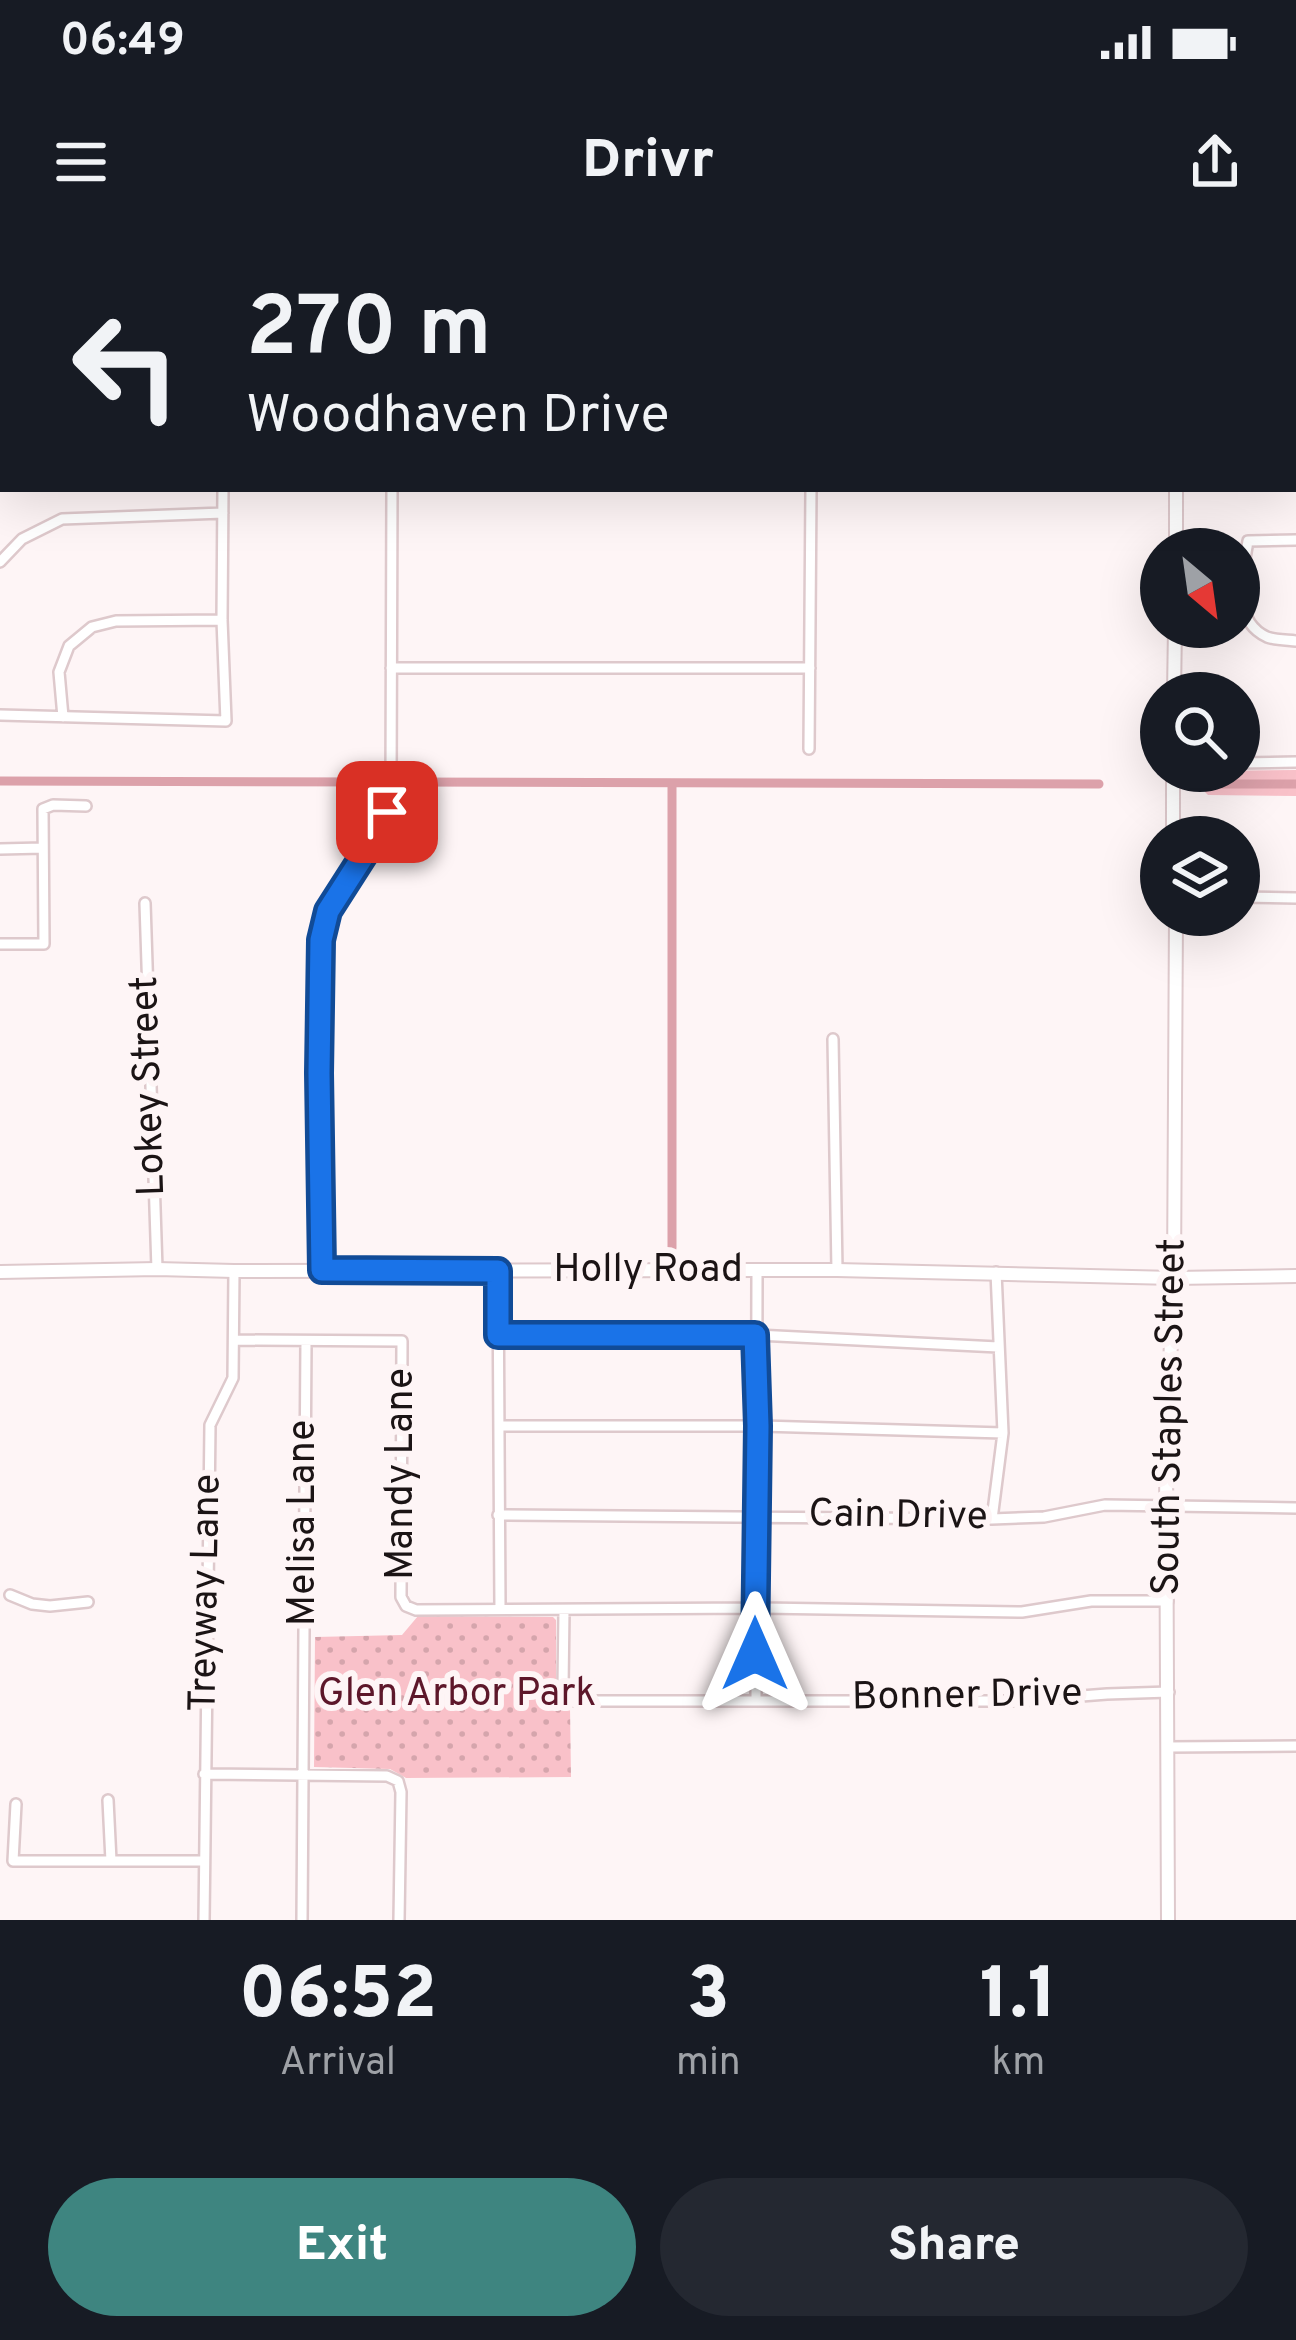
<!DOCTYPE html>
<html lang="en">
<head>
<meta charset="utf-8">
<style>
  :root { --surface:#171b24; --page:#242831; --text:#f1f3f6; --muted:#9ea1a6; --accent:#3e8580 }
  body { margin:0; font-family:Overpass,sans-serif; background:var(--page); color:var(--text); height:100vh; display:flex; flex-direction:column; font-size:45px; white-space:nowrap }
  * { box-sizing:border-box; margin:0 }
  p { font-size:39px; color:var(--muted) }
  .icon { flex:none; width:66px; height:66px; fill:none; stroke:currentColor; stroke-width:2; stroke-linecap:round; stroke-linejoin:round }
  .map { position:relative; height:1680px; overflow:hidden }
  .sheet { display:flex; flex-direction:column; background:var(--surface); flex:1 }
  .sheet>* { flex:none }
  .guide { position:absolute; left:0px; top:0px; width:1296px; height:252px; box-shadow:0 12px 48px #0002; background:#171b24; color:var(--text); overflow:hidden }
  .needle { width:78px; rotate:151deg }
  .buttons { position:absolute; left:1140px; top:288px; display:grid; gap:24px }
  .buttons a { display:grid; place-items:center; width:120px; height:120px; border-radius:50%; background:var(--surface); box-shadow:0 12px 48px #0002; font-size:60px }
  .pin { position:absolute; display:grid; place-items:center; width:102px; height:102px; color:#fff; margin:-51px; border-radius:24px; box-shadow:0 6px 18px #0006 }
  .me { position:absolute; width:132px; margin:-66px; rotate:0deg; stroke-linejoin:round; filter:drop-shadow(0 0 9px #0008) }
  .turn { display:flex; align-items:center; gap:42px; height:252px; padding:0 48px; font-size:54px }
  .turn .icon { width:156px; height:156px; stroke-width:2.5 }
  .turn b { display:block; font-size:84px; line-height:102px }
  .eta { display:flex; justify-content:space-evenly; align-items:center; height:204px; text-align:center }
  .eta b { font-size:72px; font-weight:800; line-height:84px }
  .button { display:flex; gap:24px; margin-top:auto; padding:24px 48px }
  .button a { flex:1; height:138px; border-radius:72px; background:var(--accent); color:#fff; font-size:48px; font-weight:800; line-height:138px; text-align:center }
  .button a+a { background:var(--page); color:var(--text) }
  .status { display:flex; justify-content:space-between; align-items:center; height:84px; padding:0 60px; background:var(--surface); direction:ltr }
  .status svg { height:33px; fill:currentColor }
  header { display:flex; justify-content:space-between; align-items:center; height:156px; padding:0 48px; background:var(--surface); font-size:54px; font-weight:800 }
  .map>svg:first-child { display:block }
  .grass { fill:#f9c1c9 }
  .park { fill:url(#park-dots) }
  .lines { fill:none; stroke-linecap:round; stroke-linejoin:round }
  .canal { stroke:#dca1aa; stroke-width:9 }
  .minor-casing { stroke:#dec9cc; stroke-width:14 }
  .major-casing { stroke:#dec9cc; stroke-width:16 }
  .minor { stroke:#fff; stroke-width:9 }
  .major { stroke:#fff; stroke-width:12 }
  .route-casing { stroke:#114b97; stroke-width:30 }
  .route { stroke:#1a73e8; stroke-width:21 }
  .labels { text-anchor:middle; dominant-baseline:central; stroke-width:12; stroke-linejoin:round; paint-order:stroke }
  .street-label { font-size:39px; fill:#1b1415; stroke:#fef5f6 }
  .park-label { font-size:39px; fill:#5d172a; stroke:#fef5f6 }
</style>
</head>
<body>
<div class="status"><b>06:49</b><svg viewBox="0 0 49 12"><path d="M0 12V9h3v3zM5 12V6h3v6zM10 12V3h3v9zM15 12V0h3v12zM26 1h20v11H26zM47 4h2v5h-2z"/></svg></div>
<header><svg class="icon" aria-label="menu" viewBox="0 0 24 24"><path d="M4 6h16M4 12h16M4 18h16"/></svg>Drivr<svg class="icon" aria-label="share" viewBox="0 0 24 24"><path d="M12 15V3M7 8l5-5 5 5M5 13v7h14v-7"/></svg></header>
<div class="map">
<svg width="1296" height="1680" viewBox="0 0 1296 1680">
  <defs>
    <pattern id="park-dots" width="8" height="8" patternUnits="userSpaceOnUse" patternTransform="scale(3)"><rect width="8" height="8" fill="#f9c1c9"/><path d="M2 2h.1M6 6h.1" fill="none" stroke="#d5a5ac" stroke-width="1.8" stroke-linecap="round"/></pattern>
  </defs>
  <rect width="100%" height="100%" fill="#fef5f6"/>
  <path class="grass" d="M 1296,530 L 1296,556 L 1208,555 L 1205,552 L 1205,538 L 1210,531 Z"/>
  <path class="park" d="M 418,1376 L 553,1377 L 556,1380 L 556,1454 L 560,1461 L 570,1467 L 571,1537 L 406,1538 L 390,1529 L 314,1527 L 315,1397 L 402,1395 Z"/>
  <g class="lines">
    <path class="canal" d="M 0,541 L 378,542
      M 404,542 L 1099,544
      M 1204,544 L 1296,544
      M 672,1008 L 672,543"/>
    <g class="minor-casing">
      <path id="minor" d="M 336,0 L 337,3
        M 328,3 L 328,0
        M 1012,3 L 1012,0
        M 1293,62 L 1296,62
        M 0,136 L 3,143
        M 0,192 L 3,191
        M 1296,300 L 1248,301 C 1243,332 1230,380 1267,397 C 1275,400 1288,400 1296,401
        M 0,322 L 22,299 L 62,279 L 223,273
        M 391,428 L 810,428
        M 0,475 L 226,481 L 222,380 L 223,249
        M 63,477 L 59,432 L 69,406 L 92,387 L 116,381 L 222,380
        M 809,509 L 811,249
        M 1239,523 L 1296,522
        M 0,609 L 43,608
        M 1239,657 L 1296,658
        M 145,663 L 157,1029
        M 0,704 L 44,704 L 43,569 L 53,565 L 86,566
        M 833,799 L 837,1030
        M 322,1030 L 321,700 C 332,647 376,618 387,572 C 390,563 390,553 391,543 L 392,249
        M 498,1031 L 500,1369
        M 498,1095 L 755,1095 L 998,1107
        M 234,1100 L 402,1101 L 401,1357 L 406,1366 L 416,1370 L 755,1368 L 1022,1372 L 1091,1361 L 1168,1361
        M 499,1186 L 758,1186 L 1003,1193
        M 498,1275 L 992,1279 L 1044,1277 L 1105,1265 L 1296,1268
        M 992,1279 L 1003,1193 L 996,1032
        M 10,1355 L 32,1364 L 50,1366 L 88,1362
        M 564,1370 L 563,1447 L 567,1457 L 574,1461 L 1018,1461 L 1107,1454 L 1169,1452
        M 756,1460 L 757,1032
        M 1169,1507 L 1296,1506
        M 204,1534 L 387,1536 L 398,1541 L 401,1552 L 399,1680
        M 108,1560 L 111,1621
        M 16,1564 L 13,1621 L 204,1621
        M 204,1680 L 210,1185 L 233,1138 L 234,1031
        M 302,1680 L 306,1101"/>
    </g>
    <g class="major-casing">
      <path id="major" d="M 1176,3 L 1176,0
        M 0,58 L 3,58
        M 1176,249 L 1176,309
        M 1174,453 L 1175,387
        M 1173,597 L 1173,531
        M 0,1032 L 157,1029 L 234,1031 L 837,1030 L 1174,1038 L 1296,1036
        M 1168,1680 L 1166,1209 L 1174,1038 L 1176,675"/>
    </g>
    <use href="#minor" class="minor"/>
    <use href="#major" class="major"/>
  </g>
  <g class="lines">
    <g class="route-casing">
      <path id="route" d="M 387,572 L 376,596 L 328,671 L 321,700 L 319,833 L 322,1030 L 498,1031 L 498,1095 L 755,1095 L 758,1186 L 755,1414"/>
    </g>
    <use href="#route" class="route"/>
  </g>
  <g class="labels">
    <g class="street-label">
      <text transform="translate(150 846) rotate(-92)">Lokey Street</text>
      <text x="648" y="1031">Holly Road</text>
      <text transform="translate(1171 1177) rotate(-89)">South Staples Street</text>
      <text transform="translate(402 1234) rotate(-90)">Mandy Lane</text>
      <text transform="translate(898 1277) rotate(1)">Cain Drive</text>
      <text transform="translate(304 1283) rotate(-90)">Melisa Lane</text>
      <text transform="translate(207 1353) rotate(-89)">Treyway Lane</text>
      <text transform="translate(967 1457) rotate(-1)">Bonner Drive</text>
    </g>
    <g class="park-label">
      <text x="457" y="1455">Glen Arbor Park</text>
    </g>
  </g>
</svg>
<div class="buttons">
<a><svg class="needle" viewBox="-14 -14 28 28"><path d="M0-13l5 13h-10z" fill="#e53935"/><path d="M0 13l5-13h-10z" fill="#9ea1a6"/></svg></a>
<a><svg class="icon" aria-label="search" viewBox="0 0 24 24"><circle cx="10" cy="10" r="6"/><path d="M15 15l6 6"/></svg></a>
<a><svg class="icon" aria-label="layers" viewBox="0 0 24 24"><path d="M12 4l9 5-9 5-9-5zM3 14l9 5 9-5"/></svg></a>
</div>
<div class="pin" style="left:387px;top:572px;background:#d93025"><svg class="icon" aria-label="arrive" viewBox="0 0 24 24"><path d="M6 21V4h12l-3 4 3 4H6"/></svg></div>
<svg class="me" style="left:755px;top:1414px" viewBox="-20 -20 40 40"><path d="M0-17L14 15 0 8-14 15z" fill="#1a73e8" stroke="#fff" stroke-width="4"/></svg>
<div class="guide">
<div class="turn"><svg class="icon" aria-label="left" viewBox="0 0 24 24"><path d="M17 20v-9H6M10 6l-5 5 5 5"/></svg><div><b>270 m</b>Woodhaven Drive</div></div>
</div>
</div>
<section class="sheet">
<div class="eta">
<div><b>06:52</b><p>Arrival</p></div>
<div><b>3</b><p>min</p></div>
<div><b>1.1</b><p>km</p></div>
</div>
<div class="button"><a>Exit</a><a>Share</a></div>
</section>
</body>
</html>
